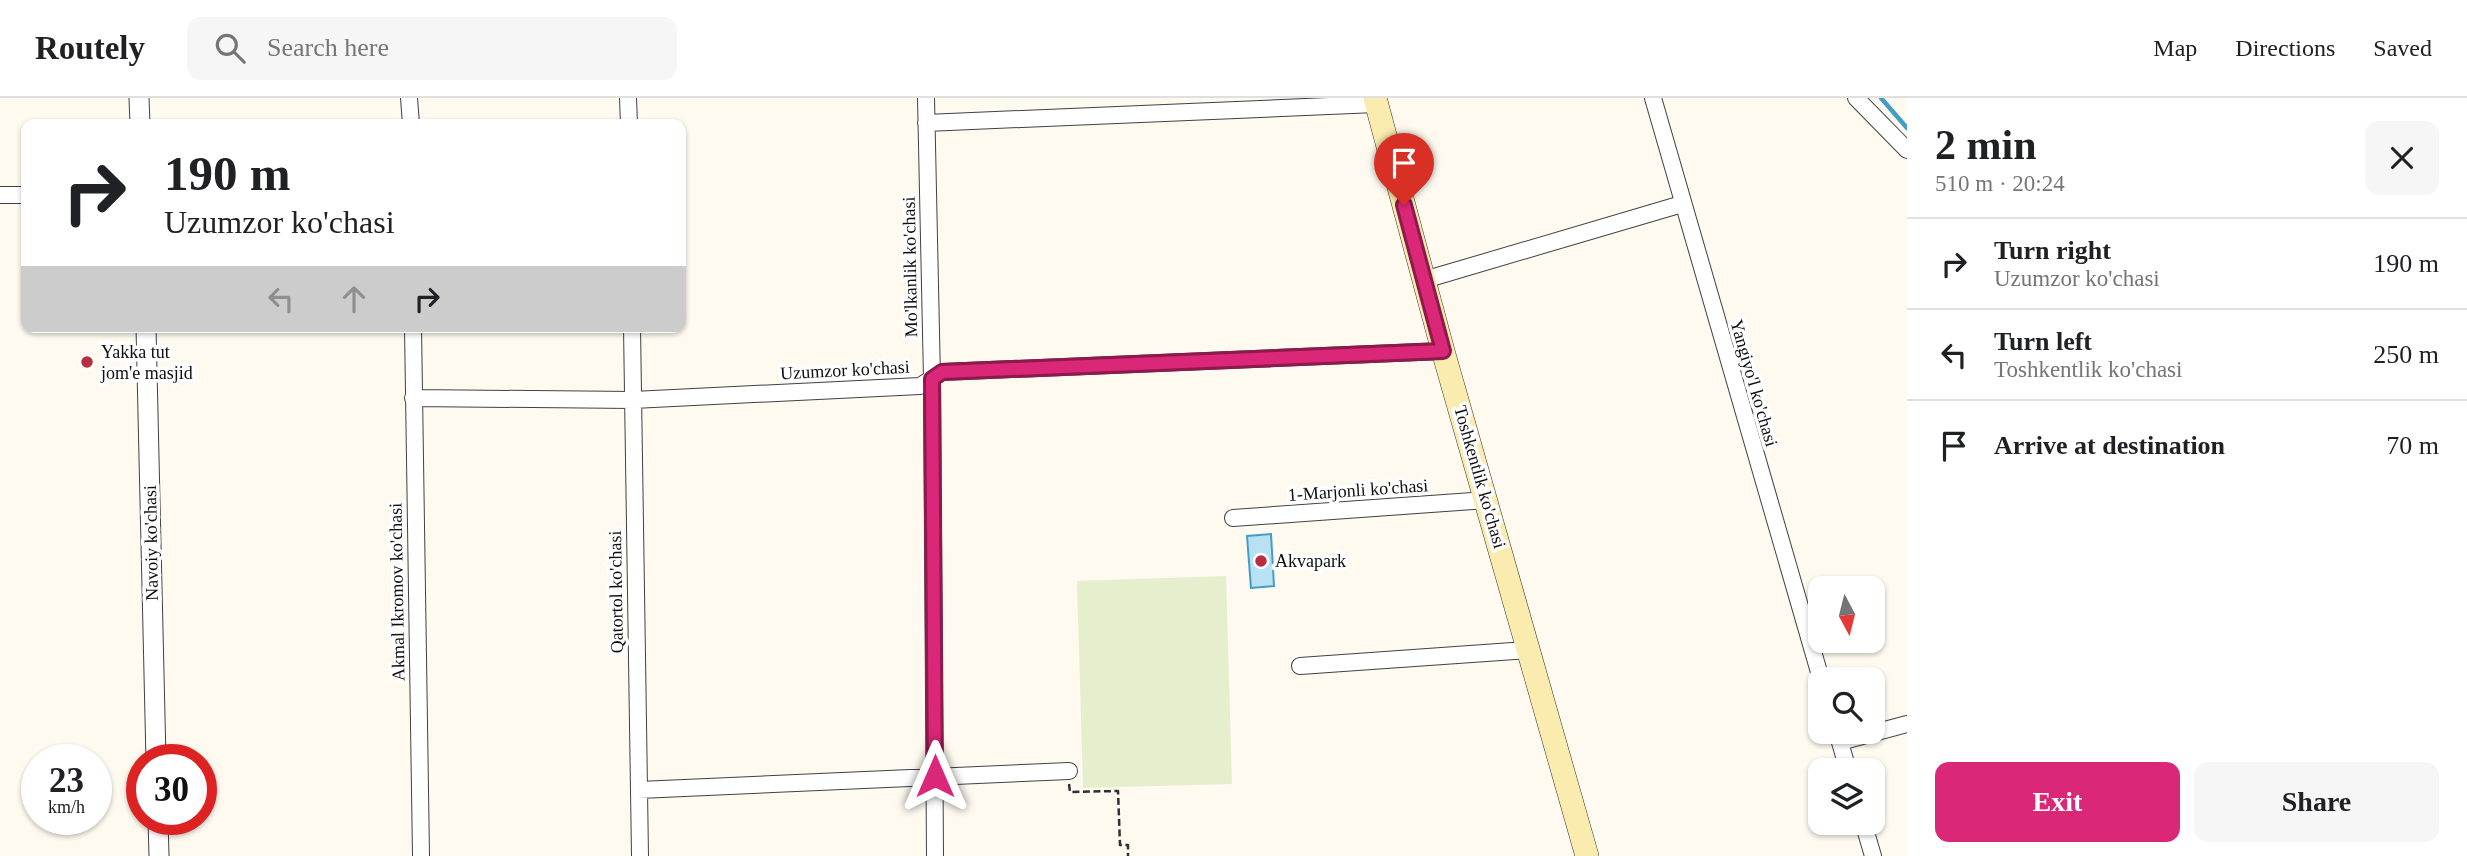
<!DOCTYPE html>
<html lang="en">
<head>
<meta charset="utf-8">
<style>
  :root { --surface:#fff; --page:#f6f6f6; --text:#202124; --muted:#757577; --line:#e0e0e0; --accent:#db2777 }
  body { margin:0; font-family:Georgia,serif; background:var(--page); color:var(--text); height:100vh; display:flex; flex-direction:column; font-size:26px; white-space:nowrap }
  * { box-sizing:border-box; margin:0 }
  p { font-size:23px; color:var(--muted) }
  .icon { flex:none; width:38px; height:38px; fill:none; stroke:currentColor; stroke-width:2; stroke-linecap:round; stroke-linejoin:round }
  .map { position:relative; flex:1; overflow:hidden }
  .drawer { display:flex; flex-direction:column; background:var(--surface); width:560px }
  .drawer>* { flex:none }
  .hud { position:absolute; left:21px; top:21px; width:665px; height:214px; border-radius:14px; box-shadow:0 2px 5px #0004; background:#fff; color:var(--text); overflow:hidden }
  .needle { width:46px; rotate:173deg }
  .fabs { position:absolute; left:1808px; top:478px; display:grid; gap:14px }
  .fabs a { display:grid; place-items:center; width:77px; height:77px; border-radius:14px; background:var(--surface); box-shadow:0 2px 5px #0004; font-size:35px }
  .speed { position:absolute; left:21px; top:646px; display:flex; gap:14px; font-size:35px; font-weight:700; text-align:center }
  .speed>* { display:grid; place-content:center; width:91px; height:91px; border-radius:50%; background:var(--surface); box-shadow:0 2px 5px #0004; line-height:1 }
  .speed small { font-size:18px; font-weight:400 }
  .speed .limit { border:10px solid #d22; background:#fff; color:#111 }
  .pin { position:absolute; display:grid; place-items:center; width:60px; height:60px; color:#fff; margin:-72px -30px; border-radius:50% 50% 50% 0; rotate:-45deg; box-shadow:0 0 7px #0007 }
  .pin .icon { rotate:45deg }
  .me { position:absolute; width:77px; margin:-38px; rotate:0deg; stroke-linejoin:round; filter:drop-shadow(0 0 5px #0008) }
  .turn { display:flex; align-items:center; gap:24px; height:147px; padding:0 28px; font-size:32px }
  .turn .icon { width:91px; height:91px; stroke-width:2.5 }
  .turn b { display:block; font-size:49px; line-height:60px }
  .lanes { display:flex; align-items:center; height:66px; padding:0 28px; background:#0003; justify-content:center; gap:35px; direction:ltr }
  .lanes .off { opacity:.35 }
  .round { display:grid; place-items:center; flex:none; width:74px; height:74px; border-radius:14px; background:var(--page) }
  .summary { display:flex; align-items:center; justify-content:space-between; height:119px; padding:0 28px }
  h1 { font-size:42px; font-weight:700; line-height:52px }
  .cta { display:flex; gap:14px; margin-top:auto; padding:14px 28px }
  .cta a { flex:1; height:80px; border-radius:14px; background:var(--accent); color:#fff; font-size:28px; font-weight:700; line-height:80px; text-align:center }
  .cta a+a { background:var(--page); color:var(--text) }
  ul { padding:0; list-style:none }
  li { display:flex; align-items:center; gap:21px; height:91px; padding:0 28px; border-top:2px solid var(--line) }
  li div { flex:1 }
  li b { display:block; font-size:26px }
  li em { font-style:normal }
  header { display:flex; align-items:center; gap:42px; box-sizing:border-box; height:98px; padding:0 35px; background:var(--surface); border-bottom:2px solid var(--line) }
  header strong { font-size:33px }
  nav { display:flex; gap:38px; margin-inline-start:auto; font-size:24px }
  .search { width:490px; height:63px; background:var(--page); display:flex; align-items:center; gap:18px; box-sizing:border-box; padding:0 24px; border-radius:14px; color:var(--muted); font-size:26px }
  main { display:flex; flex:1; min-height:0 }
  .map>svg:first-child { display:block }
  .pitch { fill:#e6efcd }
  .water { fill:#b8e2f3; stroke:#439dc6; stroke-width:2 }
  .lines { fill:none; stroke-linecap:round; stroke-linejoin:round }
  .stream { stroke:#439dc6; stroke-width:4.5 }
  .minor-casing { stroke:#414141; stroke-width:18 }
  .tertiary-casing { stroke:#414141; stroke-width:21 }
  .secondary-casing { stroke:#303030; stroke-width:24 }
  .path { stroke:#303030; stroke-width:2.5; stroke-dasharray:7 3.5; stroke-linecap:butt }
  .minor { stroke:#fff; stroke-width:16 }
  .tertiary { stroke:#fff; stroke-width:19 }
  .secondary { stroke:#faebaf; stroke-width:23 }
  .route-casing { stroke:#8e194d; stroke-width:18 }
  .route { stroke:#db2777; stroke-width:12 }
  .poi-dot { fill:#b72e40; stroke:#fff; stroke-width:2.5 }
  .labels { text-anchor:middle; dominant-baseline:central; stroke-width:7; stroke-linejoin:round; paint-order:stroke }
  .street-label { font-size:18px; fill:#0e0e0e; stroke:#fff }
  .poi-label { font-size:18px; fill:#0e0e0e; stroke:#fff; text-anchor:start }
</style>
</head>
<body>
<header>
<strong>Routely</strong>
<div class="search"><svg class="icon" aria-label="search" viewBox="0 0 24 24"><circle cx="10" cy="10" r="6"/><path d="M15 15l6 6"/></svg>Search here</div>
<nav><a>Map</a><a>Directions</a><a>Saved</a></nav>
</header>
<main>
<div class="map">
<svg width="1907" height="758" viewBox="0 0 1907 758">
  <rect width="100%" height="100%" fill="#fefaf0"/>
  <path class="pitch" d="M 1226,478 L 1232,686 L 1083,690 L 1077,483 Z"/>
  <path class="water" d="M 1271,436 L 1274,488 L 1251,490 L 1247,438 Z"/>
  <g class="lines">
    <path class="stream" d="M 1881,0 L 1907,30"/>
    <g class="minor-casing">
      <path id="minor" d="M 409,0 L 411,26
        M 628,0 L 629,26
        M 926,0 L 932,281 L 935,758
        M 1653,0 L 1821,581
        M 1856,0 L 1907,52
        M 926,25 L 1376,6
        M 0,97 L 26,97
        M 1424,182 L 1682,106
        M 413,229 L 421,758
        M 632,229 L 640,758
        M 413,300 L 633,302 L 920,288 L 942,274 L 1443,253
        M 1233,420 L 1487,402
        M 1300,568 L 1528,552
        M 1837,634 L 1848,672
        M 1840,644 L 1907,626
        M 639,692 L 1069,673
        M 1863,724 L 1873,758"/>
    </g>
    <g class="tertiary-casing">
      <path id="tertiary" d="M 139,0 L 140,26
        M 146,229 L 156,662
        M 158,721 L 159,758"/>
    </g>
    <g class="secondary-casing">
      <path id="secondary" d="M 1375,0 L 1443,253 L 1587,758"/>
    </g>
    <path class="path" d="M 1069,686 L 1070,694 L 1118,693 L 1120,747 L 1128,747 L 1128,758"/>
    <use href="#minor" class="minor"/>
    <use href="#tertiary" class="tertiary"/>
    <use href="#secondary" class="secondary"/>
  </g>
  <g class="lines">
    <g class="route-casing">
      <path id="route" d="M 935,678 L 932,281 L 942,274 L 1443,253 L 1404,107"/>
    </g>
    <use href="#route" class="route"/>
  </g>
  <g class="poi-dot">
    <circle cx="87" cy="264" r="7"/>
    <circle cx="1261" cy="463" r="7"/>
  </g>
  <g class="labels">
    <g class="street-label">
      <text transform="translate(910 169) rotate(-91)">Mo'lkanlik ko'chasi</text>
      <text transform="translate(845 272) rotate(-3)">Uzumzor ko'chasi</text>
      <text transform="translate(1754 285) rotate(74)">Yangiyo'l ko'chasi</text>
      <text transform="translate(1480 379) rotate(74)">Toshkentlik ko'chasi</text>
      <text transform="translate(1358 392) rotate(-4)">1-Marjonli ko'chasi</text>
      <text transform="translate(151 445) rotate(-91)">Navoiy ko'chasi</text>
      <text transform="translate(397 494) rotate(-91)">Akmal Ikromov ko'chasi</text>
      <text transform="translate(616 494) rotate(-91)">Qatortol ko'chasi</text>
    </g>
    <g class="poi-label">
      <text x="101" y="254">Yakka tut<tspan x="101" dy="21">jom'e masjid</tspan></text>
      <text x="1275" y="463">Akvapark</text>
    </g>
  </g>
</svg>
<div class="fabs">
<a><svg class="needle" viewBox="-14 -14 28 28"><path d="M0-13l5 13h-10z" fill="#e53935"/><path d="M0 13l5-13h-10z" fill="#757577"/></svg></a>
<a><svg class="icon" aria-label="search" viewBox="0 0 24 24"><circle cx="10" cy="10" r="6"/><path d="M15 15l6 6"/></svg></a>
<a><svg class="icon" aria-label="layers" viewBox="0 0 24 24"><path d="M12 4l9 5-9 5-9-5zM3 14l9 5 9-5"/></svg></a>
</div>
<div class="speed"><div>23<small>km/h</small></div><div class="limit">30</div></div>
<div class="pin" style="left:1404px;top:107px;background:#d93025"><svg class="icon" aria-label="arrive" viewBox="0 0 24 24"><path d="M6 21V4h12l-3 4 3 4H6"/></svg></div>
<svg class="me" style="left:935px;top:678px" viewBox="-20 -20 40 40"><path d="M0-17L14 15 0 8-14 15z" fill="#db2777" stroke="#fff" stroke-width="4"/></svg>
<div class="hud">
<div class="turn"><svg class="icon" aria-label="right" viewBox="0 0 24 24"><path d="M7 20v-9h11M14 6l5 5-5 5"/></svg><div><b>190 m</b>Uzumzor ko'chasi</div></div>
<div class="lanes"><svg class="icon off" aria-label="left" viewBox="0 0 24 24"><path d="M17 20v-9H6M10 6l-5 5 5 5"/></svg><svg class="icon off" aria-label="ahead" viewBox="0 0 24 24"><path d="M12 20V5M6 11l6-6 6 6"/></svg><svg class="icon" aria-label="right" viewBox="0 0 24 24"><path d="M7 20v-9h11M14 6l5 5-5 5"/></svg></div>
</div>
</div>
<section class="drawer">
<div class="summary"><div><h1>2 min</h1><p>510 m · 20:24</p></div><a class="round"><svg class="icon" aria-label="close" viewBox="0 0 24 24"><path d="M6 6l12 12M18 6L6 18"/></svg></a></div>
<ul>
<li><svg class="icon" aria-label="right" viewBox="0 0 24 24"><path d="M7 20v-9h11M14 6l5 5-5 5"/></svg><div><b>Turn right</b><p>Uzumzor ko'chasi</p></div><em>190 m</em></li>
<li><svg class="icon" aria-label="left" viewBox="0 0 24 24"><path d="M17 20v-9H6M10 6l-5 5 5 5"/></svg><div><b>Turn left</b><p>Toshkentlik ko'chasi</p></div><em>250 m</em></li>
<li><svg class="icon" aria-label="arrive" viewBox="0 0 24 24"><path d="M6 21V4h12l-3 4 3 4H6"/></svg><div><b>Arrive at destination</b></div><em>70 m</em></li>
</ul>
<div class="cta"><a>Exit</a><a>Share</a></div>
</section>
</main>
</body>
</html>
